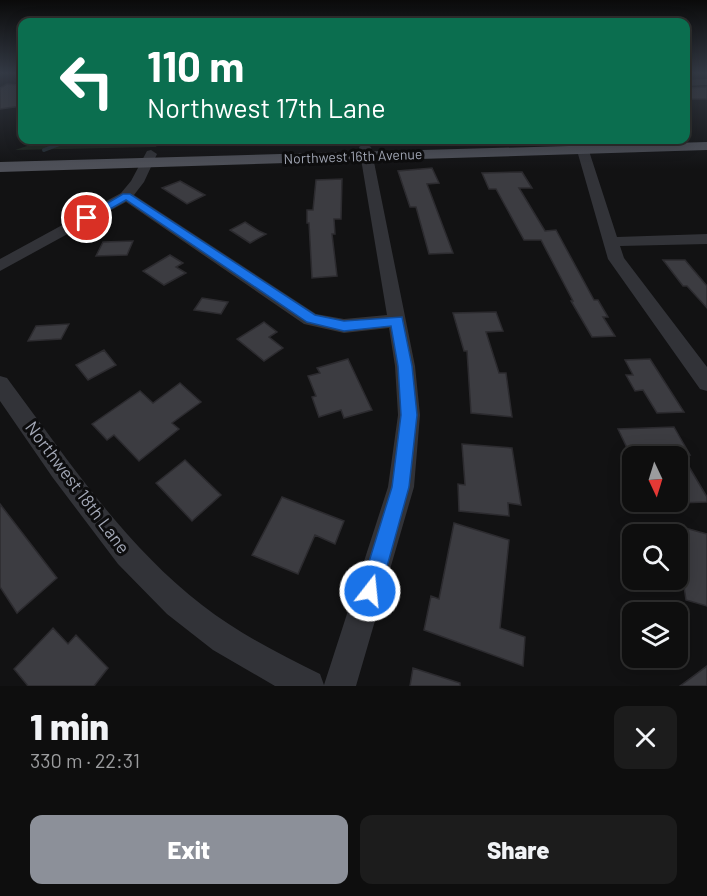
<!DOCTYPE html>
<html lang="en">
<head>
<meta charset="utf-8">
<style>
  :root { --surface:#0e0e0e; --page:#1c1c1c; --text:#f1f3f6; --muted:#9b9c9e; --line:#2e2e2e; --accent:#8c9099 }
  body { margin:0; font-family:Barlow,sans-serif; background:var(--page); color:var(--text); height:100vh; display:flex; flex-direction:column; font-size:22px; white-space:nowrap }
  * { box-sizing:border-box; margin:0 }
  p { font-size:20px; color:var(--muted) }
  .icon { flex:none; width:33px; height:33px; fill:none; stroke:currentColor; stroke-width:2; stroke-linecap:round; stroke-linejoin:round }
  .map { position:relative; height:686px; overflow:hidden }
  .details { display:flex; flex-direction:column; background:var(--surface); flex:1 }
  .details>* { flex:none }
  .top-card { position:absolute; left:18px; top:18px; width:672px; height:126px; border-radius:12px; box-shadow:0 3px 15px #0003,0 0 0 2px var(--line); background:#0b6e4f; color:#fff; overflow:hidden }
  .needle { width:39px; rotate:176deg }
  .buttons { position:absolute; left:622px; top:446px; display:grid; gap:12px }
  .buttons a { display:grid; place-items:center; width:66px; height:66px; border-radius:12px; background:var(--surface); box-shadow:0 3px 15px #0003,0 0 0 2px var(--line); font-size:30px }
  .pin { position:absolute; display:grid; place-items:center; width:51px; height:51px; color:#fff; margin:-26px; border:3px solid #fff; border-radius:50%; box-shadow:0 2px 6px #0007 }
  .me { position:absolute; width:66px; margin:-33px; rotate:16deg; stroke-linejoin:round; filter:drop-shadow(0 0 4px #0008) }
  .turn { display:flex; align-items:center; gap:21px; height:126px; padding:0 30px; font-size:27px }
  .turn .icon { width:78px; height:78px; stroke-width:2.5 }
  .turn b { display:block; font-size:42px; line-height:51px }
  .round { display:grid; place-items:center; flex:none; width:63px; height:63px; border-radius:12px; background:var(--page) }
  .overview { display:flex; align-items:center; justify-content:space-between; height:102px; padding:0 30px }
  h1 { font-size:36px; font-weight:800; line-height:45px }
  .cta { display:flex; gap:12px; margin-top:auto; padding:12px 30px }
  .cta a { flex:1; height:69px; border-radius:12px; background:var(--accent); color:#fff; font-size:24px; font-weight:800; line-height:69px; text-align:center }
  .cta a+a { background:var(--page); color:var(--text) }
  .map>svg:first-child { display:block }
  .green { fill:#1e261f }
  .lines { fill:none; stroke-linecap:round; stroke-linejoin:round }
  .stream-far1 { stroke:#273037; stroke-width:3 }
  .stream { stroke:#273037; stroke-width:4 }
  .building { fill:#3c3c41; stroke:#2c2b2f; stroke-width:1.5 }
  .minor { fill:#323338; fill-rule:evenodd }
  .major { fill:#4e5058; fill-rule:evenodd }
  .route { fill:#1a73e8; stroke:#114b97; stroke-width:1.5 }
  .labels { text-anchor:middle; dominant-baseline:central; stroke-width:6; stroke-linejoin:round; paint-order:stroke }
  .far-street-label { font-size:14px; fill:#a2a7b5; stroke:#0d0d0e }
  .near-street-label { font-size:18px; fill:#a2a7b5; stroke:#0d0d0e }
</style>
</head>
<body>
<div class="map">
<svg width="707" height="686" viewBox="0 0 707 686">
  <rect width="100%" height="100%" fill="#121213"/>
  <path class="green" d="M 45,140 L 161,140 L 156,147 L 15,150 Z"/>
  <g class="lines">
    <path class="stream-far1" d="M 66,142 L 71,140"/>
    <path class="stream" d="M 44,150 L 70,140"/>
  </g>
  <path class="building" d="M 7,84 L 18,85 L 21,106 L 0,109 L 0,88 Z
    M 707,87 L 707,99 L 690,99 L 686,96 L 686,88 Z
    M 432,168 L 439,183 L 427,184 L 453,253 L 429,254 L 416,207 L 410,207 L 398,171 Z
    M 522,172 L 532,188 L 519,188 L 545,231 L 556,230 L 594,300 L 598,300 L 608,317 L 603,317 L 615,336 L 592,337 L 571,301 L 573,301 L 541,240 L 524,240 L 496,189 L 489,189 L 482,173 Z
    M 342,179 L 341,219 L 334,219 L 335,234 L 332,234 L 337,276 L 312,278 L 309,223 L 307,223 L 307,210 L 313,210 L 316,180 Z
    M 180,181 L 205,195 L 187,204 L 162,188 Z
    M 245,222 L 259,231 L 266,234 L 250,243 L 230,230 Z
    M 133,241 L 127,255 L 96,256 L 103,242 Z
    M 170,255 L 183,263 L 176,267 L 186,273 L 164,285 L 143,271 Z
    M 663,260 L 685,260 L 707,286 L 707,308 L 687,286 L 683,286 Z
    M 202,298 L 228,302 L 221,314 L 194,310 Z
    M 496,312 L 503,331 L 486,332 L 499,373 L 506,373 L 512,417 L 471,413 L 467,351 L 464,351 L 453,313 Z
    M 264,322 L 277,332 L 269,337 L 283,348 L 264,361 L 237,339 Z
    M 69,324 L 61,339 L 28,341 L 36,326 Z
    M 104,350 L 116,365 L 88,380 L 76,365 Z
    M 348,359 L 372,410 L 344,418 L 341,410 L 319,417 L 312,397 L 316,396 L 308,376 L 320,373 L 317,368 Z
    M 650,359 L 684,412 L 657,413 L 643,390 L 635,391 L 626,375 L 633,375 L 625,360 Z
    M 180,383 L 201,402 L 172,423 L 179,429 L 139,461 L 114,435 L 107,440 L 92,424 L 140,391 L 153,403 Z
    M 674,427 L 690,455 L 682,455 L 707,497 L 707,502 L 678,503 L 678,456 L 630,454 L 618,429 Z
    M 462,444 L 512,448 L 521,505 L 508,503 L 509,516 L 459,511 L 458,484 L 465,485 Z
    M 185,460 L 221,495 L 192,521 L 156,483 Z
    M 282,497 L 344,521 L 335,544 L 315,535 L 298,574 L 252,555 Z
    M 0,504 L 57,578 L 17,613 L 0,587 Z
    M 454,523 L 509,540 L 500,628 L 525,637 L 523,666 L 424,630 L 431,596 L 439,599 Z
    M 678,526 L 707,534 L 707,606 L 686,600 L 678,547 Z
    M 53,628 L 68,644 L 76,635 L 108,668 L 94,686 L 28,686 L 14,669 Z
    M 707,666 L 707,686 L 680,686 Z
    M 413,668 L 460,683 L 460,686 L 410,686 Z"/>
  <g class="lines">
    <path class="minor" d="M 707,79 L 707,85 L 686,86 L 686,80 Z
      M 580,140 L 591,140 L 590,154 L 617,237 L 707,234 L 707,244 L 620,246 L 624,258 L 707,367 L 707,391 L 700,389 L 608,259 L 578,154 Z
      M 365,143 L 371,147 L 415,366 L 420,415 L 414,487 L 356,686 L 275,686 L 213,650 L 167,614 L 118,564 L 53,478 L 0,401 L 0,376 L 7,378 C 66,457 123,544 202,605 C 238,633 279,654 320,674 L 324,685 L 388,487 L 398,415 L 395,366 L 389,328 L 344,333 L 304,324 L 126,202 L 0,271 L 0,259 L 121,193 L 131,181 L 147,151 L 151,150 L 157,154 L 144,182 L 134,195 L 316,314 L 344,319 L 387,315 L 359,147 Z"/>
    <path class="major" d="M 707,142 L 707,150 L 0,172 L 0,162 Z"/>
  </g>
  <linearGradient id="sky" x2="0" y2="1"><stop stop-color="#0a0a0a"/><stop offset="0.43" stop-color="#333944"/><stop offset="1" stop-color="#333944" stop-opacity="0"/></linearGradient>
  <rect width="707" height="169" fill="url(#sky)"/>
  <path class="route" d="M 123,194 L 130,194 L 315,315 L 344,321 L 402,317 L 412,366 L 417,415 L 409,487 L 378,599 L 370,602 L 363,599 L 360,591 L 392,487 L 401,415 L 398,366 L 391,326 L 344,331 L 307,322 L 126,200 L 91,220 L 82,218 Z"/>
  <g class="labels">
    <g class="far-street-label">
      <text transform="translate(353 156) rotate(-2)">Northwest 16th Avenue</text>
    </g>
    <g class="near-street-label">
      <text transform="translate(78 487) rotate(53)">Northwest 18th Lane</text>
    </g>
  </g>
</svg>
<div class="buttons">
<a><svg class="needle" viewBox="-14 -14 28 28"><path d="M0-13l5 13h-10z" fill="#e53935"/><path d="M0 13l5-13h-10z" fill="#9b9c9e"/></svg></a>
<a><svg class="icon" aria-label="search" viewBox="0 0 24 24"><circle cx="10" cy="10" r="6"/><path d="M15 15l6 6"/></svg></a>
<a><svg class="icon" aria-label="layers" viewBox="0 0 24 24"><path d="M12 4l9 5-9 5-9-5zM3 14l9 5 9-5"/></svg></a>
</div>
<div class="pin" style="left:87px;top:218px;background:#d93025"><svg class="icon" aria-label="arrive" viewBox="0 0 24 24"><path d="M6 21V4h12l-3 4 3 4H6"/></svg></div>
<svg class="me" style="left:370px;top:591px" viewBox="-20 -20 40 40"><circle r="17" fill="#1a73e8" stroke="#fff" stroke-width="3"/><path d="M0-11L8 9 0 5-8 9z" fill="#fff"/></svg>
<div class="top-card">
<div class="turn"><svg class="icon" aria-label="left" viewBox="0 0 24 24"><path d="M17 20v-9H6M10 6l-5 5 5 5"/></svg><div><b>110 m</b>Northwest 17th Lane</div></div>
</div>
</div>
<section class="details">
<div class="overview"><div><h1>1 min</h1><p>330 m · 22:31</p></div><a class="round"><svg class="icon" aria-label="close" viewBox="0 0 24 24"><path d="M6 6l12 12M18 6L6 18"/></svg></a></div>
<div class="cta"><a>Exit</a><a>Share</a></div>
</section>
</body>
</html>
